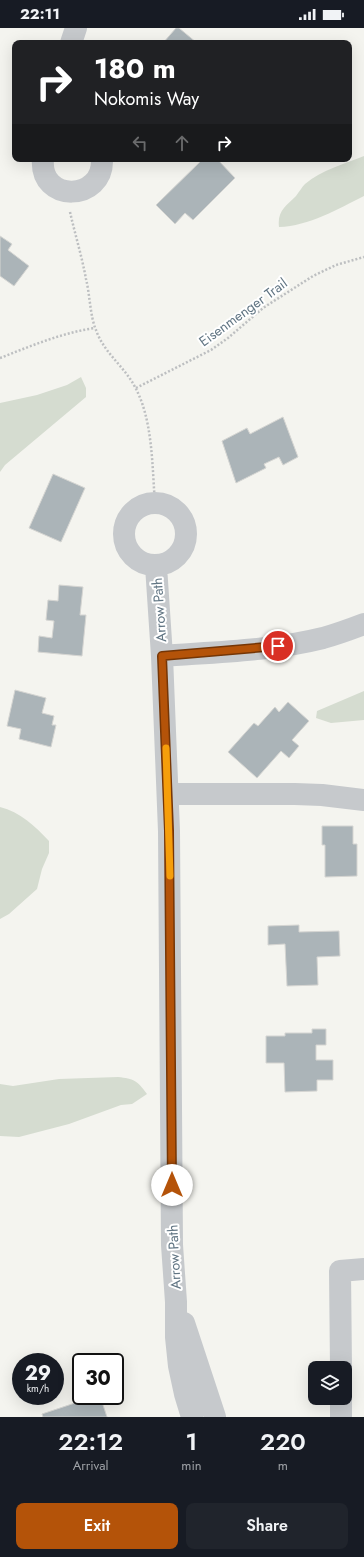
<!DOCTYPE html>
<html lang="en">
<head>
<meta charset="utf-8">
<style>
  :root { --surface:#171b24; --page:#20242c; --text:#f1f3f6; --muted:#9ea1a6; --accent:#b45309 }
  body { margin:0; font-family:Jost,sans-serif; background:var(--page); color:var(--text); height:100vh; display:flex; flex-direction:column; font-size:15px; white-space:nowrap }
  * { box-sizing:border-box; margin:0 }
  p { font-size:13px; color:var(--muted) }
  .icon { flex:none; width:22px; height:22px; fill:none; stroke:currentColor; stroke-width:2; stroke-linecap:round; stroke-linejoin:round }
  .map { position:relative; height:1389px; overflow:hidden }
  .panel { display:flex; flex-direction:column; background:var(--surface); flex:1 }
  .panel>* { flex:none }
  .guide { position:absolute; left:12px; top:12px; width:340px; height:122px; border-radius:8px; box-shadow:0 4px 16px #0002; background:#202124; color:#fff; overflow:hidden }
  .fabs { position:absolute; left:308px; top:1333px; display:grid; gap:8px }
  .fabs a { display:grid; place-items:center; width:44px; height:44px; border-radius:8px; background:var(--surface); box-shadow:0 4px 16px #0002; font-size:20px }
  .speed { position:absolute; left:12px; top:1325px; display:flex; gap:8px; font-size:20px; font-weight:700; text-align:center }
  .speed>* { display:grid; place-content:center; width:52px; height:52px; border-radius:50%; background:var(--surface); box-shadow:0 4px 16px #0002; line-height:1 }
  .speed small { font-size:10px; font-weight:400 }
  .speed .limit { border:2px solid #111; border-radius:6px; background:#fff; color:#111 }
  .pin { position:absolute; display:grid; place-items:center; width:34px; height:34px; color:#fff; margin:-17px; border:2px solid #fff; border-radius:50%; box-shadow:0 1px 4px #0007 }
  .me { position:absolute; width:44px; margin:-22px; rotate:0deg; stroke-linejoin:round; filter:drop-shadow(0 0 3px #0008) }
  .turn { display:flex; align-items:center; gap:14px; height:84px; padding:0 16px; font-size:18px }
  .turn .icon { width:52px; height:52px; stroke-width:2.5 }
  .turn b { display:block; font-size:28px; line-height:34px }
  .lanes { display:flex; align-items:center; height:38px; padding:0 16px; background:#0003; justify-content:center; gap:20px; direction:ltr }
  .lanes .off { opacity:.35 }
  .eta { display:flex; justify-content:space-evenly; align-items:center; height:68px; text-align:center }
  .eta b { font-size:24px; font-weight:600; line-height:28px }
  .action { display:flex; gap:8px; margin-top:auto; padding:8px 16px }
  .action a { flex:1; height:46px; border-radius:8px; background:var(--accent); color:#fff; font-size:16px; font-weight:600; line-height:46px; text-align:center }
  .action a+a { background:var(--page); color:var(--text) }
  .status { display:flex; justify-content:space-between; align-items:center; height:28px; padding:0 20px; background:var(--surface); direction:ltr }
  .status svg { height:11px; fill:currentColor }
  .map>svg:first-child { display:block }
  .green { fill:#d5dcd0 }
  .building { fill:#abb4b8; stroke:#d5d5d2 }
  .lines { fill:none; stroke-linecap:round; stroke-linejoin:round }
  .path { stroke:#bdbfc1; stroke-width:2.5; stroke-dasharray:2 2; stroke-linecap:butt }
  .minor { stroke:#c6c9cc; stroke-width:22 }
  .route-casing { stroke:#753606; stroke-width:10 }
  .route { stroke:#b45309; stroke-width:7 }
  .slow { stroke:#f59e0b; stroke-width:7 }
  .labels { text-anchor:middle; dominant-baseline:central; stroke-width:4; stroke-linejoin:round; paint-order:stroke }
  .street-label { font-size:14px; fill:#617583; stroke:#fff }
</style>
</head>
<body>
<div class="status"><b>22:11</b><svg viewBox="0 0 49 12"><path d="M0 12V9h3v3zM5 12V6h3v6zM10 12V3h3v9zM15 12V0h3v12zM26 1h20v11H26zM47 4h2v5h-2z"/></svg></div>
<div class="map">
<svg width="364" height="1389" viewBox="0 0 364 1389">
  <rect width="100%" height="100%" fill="#f4f4ef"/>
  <path class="green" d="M 364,128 L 364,168 C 338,181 309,198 279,199 C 277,183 286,178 296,168 C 299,164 302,159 305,156 C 322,142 344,136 364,128 Z
    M 81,349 L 86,360 L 86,369 L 5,437 L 0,444 L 0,375 L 37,367 L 67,357 Z
    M 364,663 L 364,692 L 331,695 L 316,690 L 317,683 Z
    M 0,779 C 20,784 35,798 49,813 L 49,825 L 42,841 L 37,861 L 9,886 L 0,891 Z
    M 118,1049 C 134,1051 137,1052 147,1066 L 132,1076 L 121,1077 L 69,1096 L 19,1109 L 0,1108 L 0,1056 L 13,1058 L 59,1051 Z"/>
  <path class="building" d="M 176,0 L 179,0 L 197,15 L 163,15 Z
    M 203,131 L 217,131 L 235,150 L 193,192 L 185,185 L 175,196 L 156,177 Z
    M 0,208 L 12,216 L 8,222 L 29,238 L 14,258 L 0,248 Z
    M 283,389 L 298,429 L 283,437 L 279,429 L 264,436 L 266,440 L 236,455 L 222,413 L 247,400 L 250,406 Z
    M 53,446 L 85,460 L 61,514 L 29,500 Z
    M 59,557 L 83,559 L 80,587 L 86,587 L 82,628 L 38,624 L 39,608 L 52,610 L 54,593 L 46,592 L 48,572 L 58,573 Z
    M 15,662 L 46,670 L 42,685 L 54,688 L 52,697 L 56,697 L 51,719 L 19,711 L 21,701 L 7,698 Z
    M 288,674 L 309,693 L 292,712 L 299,718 L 289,730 L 281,723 L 257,750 L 228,724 L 254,695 L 258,698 L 275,679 L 279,684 Z
    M 322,798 L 353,798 L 353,816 L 357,816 L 357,848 L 325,849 L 325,817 L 322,817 Z
    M 299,897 L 299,904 L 339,903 L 340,928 L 317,929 L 318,957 L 287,958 L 285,916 L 268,917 L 268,898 Z
    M 312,1001 L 326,1001 L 326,1017 L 316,1017 L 316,1032 L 333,1032 L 333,1052 L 317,1052 L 317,1063 L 285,1064 L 284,1035 L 266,1035 L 266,1008 L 285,1008 L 285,1005 L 312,1005 Z
    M 96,1368 L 100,1368 L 107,1389 L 43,1389 L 42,1386 Z"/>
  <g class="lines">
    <path class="path" d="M 70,184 C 75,206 82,229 86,251 C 90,267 90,288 96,302 C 104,325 124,338 135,359 C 153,392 152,438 155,475
      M 0,330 C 31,318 61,305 95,300
      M 136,360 L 211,322 L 228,310 L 263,280 L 313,248 L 336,237 L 364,229"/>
    <path class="minor" d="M 71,15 L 76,0
      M 43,131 C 39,175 104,174 102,131
      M124 506a31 31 0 1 1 62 0a31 31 0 1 1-62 0Z
      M 156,538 L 162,628 L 169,803 L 172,1217 L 176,1274 L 176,1309 L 179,1338 L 185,1366 L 192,1389
      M 162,628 C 216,624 271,623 323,610 C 337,606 351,601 364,596
      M 168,766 L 295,766 L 322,767 L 364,772
      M 184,1295 L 215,1389
      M 341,1340 L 340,1243 L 364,1241
      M 341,1370 L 341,1389"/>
  </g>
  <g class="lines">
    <g class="route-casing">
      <path id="route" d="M 172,1157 L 169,803 L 162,628 L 278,618"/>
    </g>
    <use href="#route" class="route"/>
    <path class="slow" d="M 166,720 L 170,848"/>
  </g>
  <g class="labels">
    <g class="street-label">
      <text transform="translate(243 284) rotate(-36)">Eisenmenger Trail</text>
      <text transform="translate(159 582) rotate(-94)">Arrow Path</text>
      <text transform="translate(174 1229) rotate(-93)">Arrow Path</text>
    </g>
  </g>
</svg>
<div class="fabs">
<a><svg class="icon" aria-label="layers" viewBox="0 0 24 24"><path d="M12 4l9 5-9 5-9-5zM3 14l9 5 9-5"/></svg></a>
</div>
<div class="speed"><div>29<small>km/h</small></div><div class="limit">30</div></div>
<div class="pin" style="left:278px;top:618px;background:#d93025"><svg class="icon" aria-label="arrive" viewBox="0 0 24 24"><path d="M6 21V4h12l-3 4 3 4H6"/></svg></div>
<svg class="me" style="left:172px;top:1157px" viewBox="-20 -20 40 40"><circle r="19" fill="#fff"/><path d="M0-13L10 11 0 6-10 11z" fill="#b45309"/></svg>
<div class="guide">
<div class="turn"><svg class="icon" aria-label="right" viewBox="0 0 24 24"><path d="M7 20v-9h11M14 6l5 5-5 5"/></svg><div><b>180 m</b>Nokomis Way</div></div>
<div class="lanes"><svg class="icon off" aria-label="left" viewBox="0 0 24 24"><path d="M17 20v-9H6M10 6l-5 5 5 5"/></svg><svg class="icon off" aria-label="ahead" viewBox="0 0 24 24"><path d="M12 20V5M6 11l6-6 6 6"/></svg><svg class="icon" aria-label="right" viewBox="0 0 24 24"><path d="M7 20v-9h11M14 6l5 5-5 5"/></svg></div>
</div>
</div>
<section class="panel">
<div class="eta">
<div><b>22:12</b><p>Arrival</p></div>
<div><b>1</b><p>min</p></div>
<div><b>220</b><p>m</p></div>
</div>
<div class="action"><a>Exit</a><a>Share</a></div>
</section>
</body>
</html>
